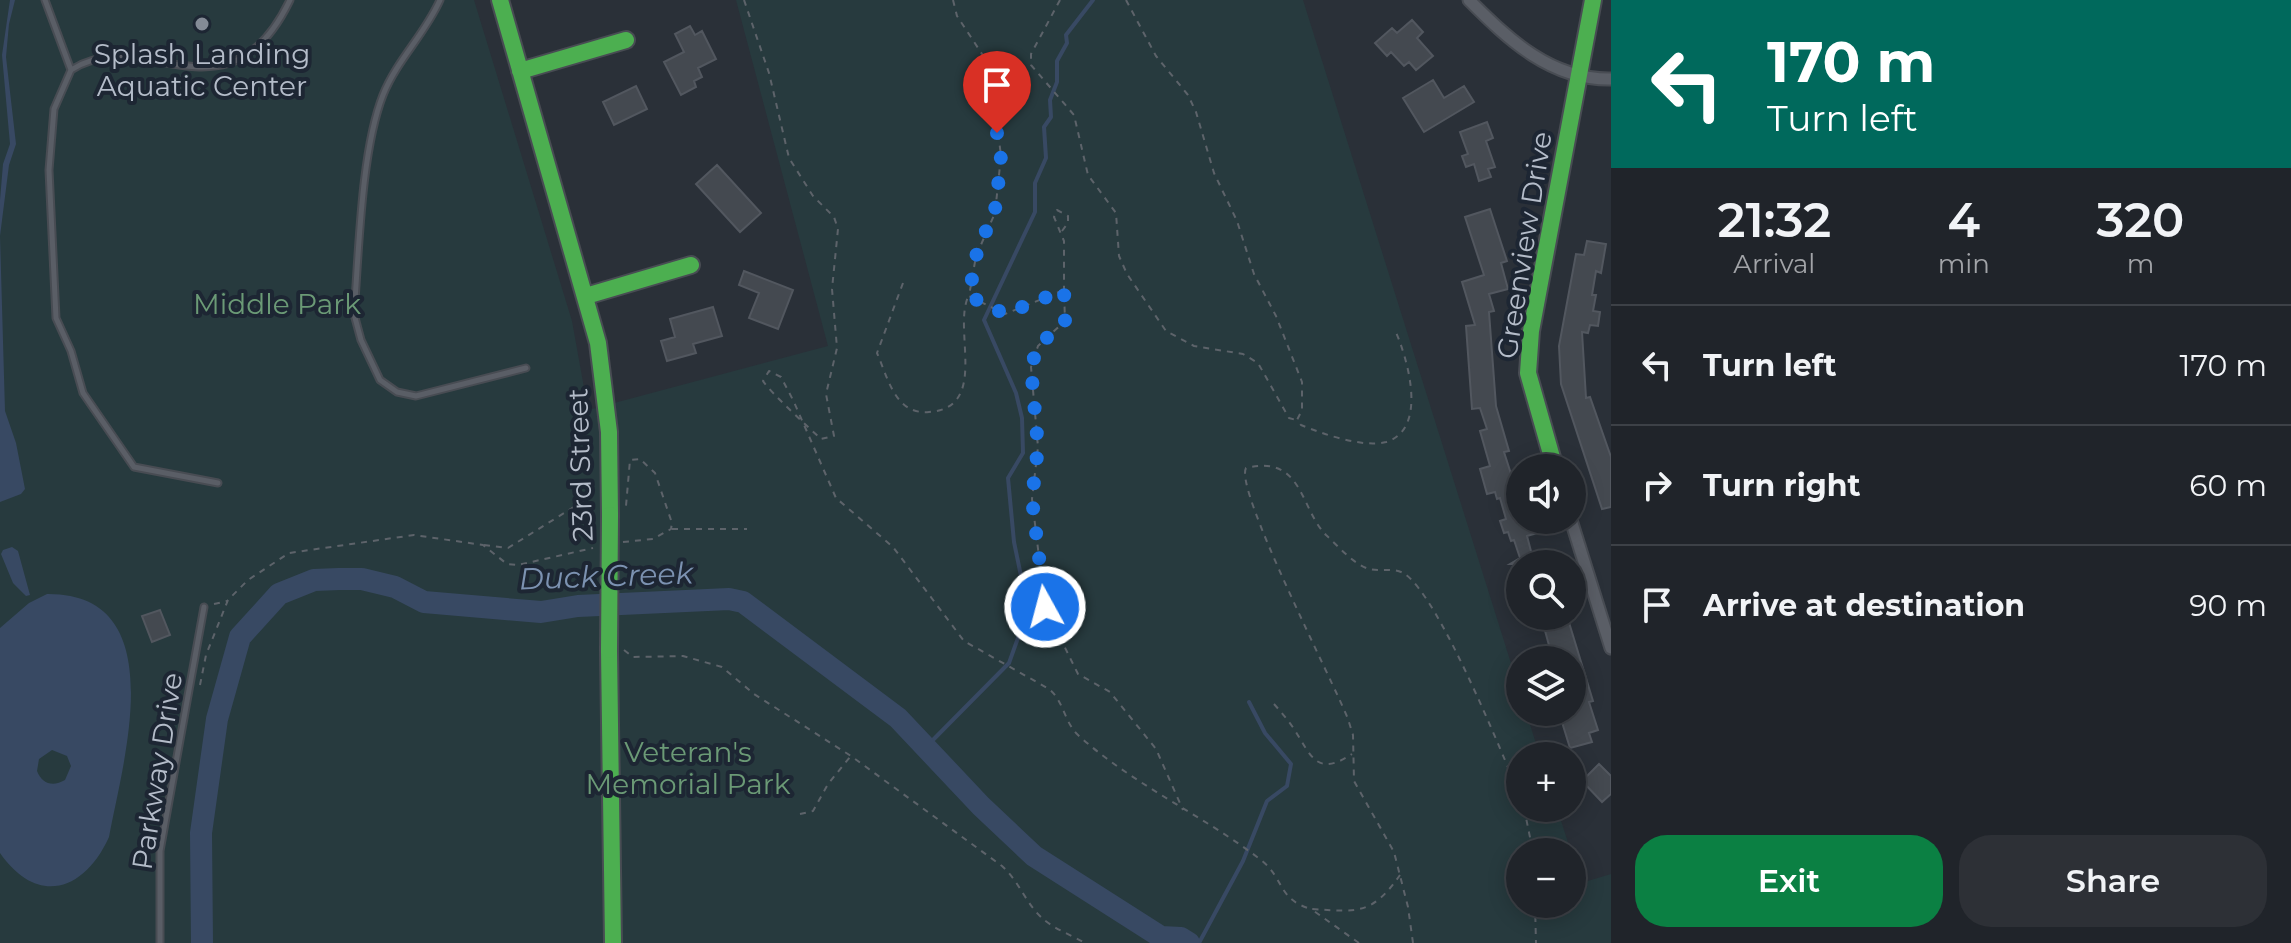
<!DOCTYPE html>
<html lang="en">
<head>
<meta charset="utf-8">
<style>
  :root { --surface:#20242a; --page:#2d3036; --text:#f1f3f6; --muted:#a2a4a8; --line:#3d4147; --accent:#0b8043 }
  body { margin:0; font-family:Montserrat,sans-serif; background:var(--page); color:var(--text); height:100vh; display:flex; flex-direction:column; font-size:30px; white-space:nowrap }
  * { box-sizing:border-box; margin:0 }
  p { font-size:26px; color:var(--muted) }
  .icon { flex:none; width:44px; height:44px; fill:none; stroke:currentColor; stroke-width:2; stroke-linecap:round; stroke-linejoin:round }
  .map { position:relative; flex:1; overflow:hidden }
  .drawer { display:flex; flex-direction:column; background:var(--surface); width:680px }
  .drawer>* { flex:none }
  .hud { background:#00695c; color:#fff; overflow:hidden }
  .tools { position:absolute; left:1506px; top:454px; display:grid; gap:16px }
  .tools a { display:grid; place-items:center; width:80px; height:80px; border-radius:50%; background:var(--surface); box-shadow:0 4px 20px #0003,0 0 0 2px var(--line); font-size:40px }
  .pin { position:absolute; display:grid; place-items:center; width:68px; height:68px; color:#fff; margin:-82px -34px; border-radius:50% 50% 50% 0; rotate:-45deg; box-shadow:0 0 8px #0007 }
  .pin .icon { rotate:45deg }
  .me { position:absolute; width:88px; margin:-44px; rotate:353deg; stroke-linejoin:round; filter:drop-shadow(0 0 6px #0008) }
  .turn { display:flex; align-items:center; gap:28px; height:168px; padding:0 24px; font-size:36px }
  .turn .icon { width:104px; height:104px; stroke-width:2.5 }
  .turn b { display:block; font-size:56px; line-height:68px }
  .eta { display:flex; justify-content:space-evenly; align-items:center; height:136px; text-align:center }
  .eta b { font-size:48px; font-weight:600; line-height:56px }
  .primary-button { display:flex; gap:16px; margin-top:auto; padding:16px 24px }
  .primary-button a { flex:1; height:92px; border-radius:32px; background:var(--accent); color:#fff; font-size:32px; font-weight:600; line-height:92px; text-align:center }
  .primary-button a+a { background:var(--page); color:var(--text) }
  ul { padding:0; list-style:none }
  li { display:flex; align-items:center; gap:24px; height:120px; padding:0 24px; border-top:2px solid var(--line) }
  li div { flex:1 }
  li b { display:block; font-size:30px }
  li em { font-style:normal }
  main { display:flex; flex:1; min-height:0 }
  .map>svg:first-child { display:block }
  .green { fill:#273a3e }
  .water { fill:#384963; fill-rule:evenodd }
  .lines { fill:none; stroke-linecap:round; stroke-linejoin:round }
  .stream { stroke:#384963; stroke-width:4 }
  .river { stroke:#384963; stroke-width:22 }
  .building { fill:#444950; stroke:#52575f; stroke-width:2 }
  .lane-casing { stroke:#484c53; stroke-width:9 }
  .street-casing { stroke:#484c53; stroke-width:15 }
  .fast-casing { stroke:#484c53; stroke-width:20 }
  .path { stroke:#5d636a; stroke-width:2; stroke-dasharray:6 6; stroke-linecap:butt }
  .lane { stroke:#5a5e66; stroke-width:5 }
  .street { stroke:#5a5e66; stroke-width:11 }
  .fast { stroke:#4caf50; stroke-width:16 }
  .fast-bridge-casing { stroke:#484c53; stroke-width:20; stroke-linecap:butt }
  .fast-bridge { stroke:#4caf50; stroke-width:16 }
  .route { stroke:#1a73e8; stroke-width:14; stroke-dasharray:0 25.2 }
  .poi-dot { fill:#848b96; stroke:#1d2633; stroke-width:3 }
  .labels { text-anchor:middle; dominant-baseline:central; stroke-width:8; stroke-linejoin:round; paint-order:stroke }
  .poi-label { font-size:28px; fill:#b4bcc9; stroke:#1d2633 }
  .street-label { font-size:28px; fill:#b4bcc9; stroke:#1d2633 }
  .park-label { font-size:28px; fill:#6b9a76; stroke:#1d2633 }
  .water-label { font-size:30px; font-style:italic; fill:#7c92b1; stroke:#1d2633 }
</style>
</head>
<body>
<main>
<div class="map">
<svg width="1611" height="943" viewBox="0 0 1611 943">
  <rect width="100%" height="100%" fill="#2a3038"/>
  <path class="green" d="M 0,0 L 474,0 L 572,321 L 588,410 L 828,346 L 736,0 L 1303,0 L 1520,692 L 1520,712 L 1526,712 L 1540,756 L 1520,756 L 1520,808 L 1557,808 L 1571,852 L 1520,852 L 1520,904 L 1572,904 L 1572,856 L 1581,883 L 1611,874 L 1611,943 L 0,943 Z"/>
  <path class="water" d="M 10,0 L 15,0 L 9,24 L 6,57 L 16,144 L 9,165 L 0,236 L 5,411 L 16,443 L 25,489 L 21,494 L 0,502 L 0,200 L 3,164 L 10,144 L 2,55 Z
    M 12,547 L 18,551 L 30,595 L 26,596 L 13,583 L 1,554 L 3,550 Z
    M 47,594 C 174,593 123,761 109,837 C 84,892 37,906 0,853 L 0,628 L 29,603 ZM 52,750 L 67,756 L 71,766 L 65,780 C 53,787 42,784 37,771 L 39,759 Z"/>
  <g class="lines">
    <path class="stream" d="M 927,746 L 1009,663 L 1028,610 L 1014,542 L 1008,478 L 1023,453 L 1022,418 L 1016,393 L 984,320 L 1035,212 L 1035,183 L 1046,158 L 1044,127 L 1051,117 L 1050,100 L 1057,82 L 1057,61 L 1067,43 L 1066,35 L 1093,0
      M 1199,943 L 1243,861 L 1267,801 L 1287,786 L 1291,764 L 1265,733 L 1249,702"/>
    <path class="river" d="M 202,943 L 201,833 L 217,719 L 240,637 L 279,594 L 314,580 L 339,579 L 362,579 L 395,587 L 424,602 L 541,612 L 578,606 L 729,599 L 743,602 L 898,718 L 981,806 L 1034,856 L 1161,937 L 1181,938 L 1189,943"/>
  </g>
  <path class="building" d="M 1412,20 L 1423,32 L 1417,38 L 1433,56 L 1416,70 L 1409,62 L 1404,66 L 1391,52 L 1387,56 L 1375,43 L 1392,28 L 1397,33 Z
    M 690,26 L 695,35 L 702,31 L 716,59 L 698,68 L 702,77 L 694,81 L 696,87 L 681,95 L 664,62 L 684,52 L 675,34 Z
    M 1433,80 L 1444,98 L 1464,86 L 1474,102 L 1424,132 L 1403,98 Z
    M 636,86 L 647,109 L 614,125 L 603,102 Z
    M 1487,122 L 1493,138 L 1486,141 L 1495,167 L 1488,169 L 1491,177 L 1479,181 L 1474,164 L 1466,167 L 1462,156 L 1468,154 L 1460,132 Z
    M 717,165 L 761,213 L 740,232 L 696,184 Z
    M 1490,209 L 1507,261 L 1501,263 L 1508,289 L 1489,294 L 1494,311 L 1489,312 L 1496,406 L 1509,451 L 1504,452 L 1512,477 L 1520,475 L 1520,520 L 1533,520 L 1537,533 L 1527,536 L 1532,555 L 1541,552 L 1544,564 L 1510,564 L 1520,558 L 1514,540 L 1511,541 L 1508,532 L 1504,533 L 1500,521 L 1506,519 L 1500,498 L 1497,499 L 1495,492 L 1487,494 L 1480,469 L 1490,466 L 1480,431 L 1487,429 L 1480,408 L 1472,409 L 1466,326 L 1475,325 L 1462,282 L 1484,275 L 1465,217 Z
    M 1587,241 L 1606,244 L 1601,273 L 1596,271 L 1592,295 L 1596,295 L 1593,311 L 1600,312 L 1598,326 L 1590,325 L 1588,333 L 1582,332 L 1586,398 L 1590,397 L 1611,457 L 1611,507 L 1602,509 L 1561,384 L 1559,346 L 1576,254 L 1584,255 Z
    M 744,271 L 793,290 L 778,329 L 749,318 L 759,293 L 739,285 Z
    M 713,307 L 722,336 L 693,344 L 696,353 L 667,361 L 661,341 L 675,337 L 670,319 Z
    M 160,610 L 170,635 L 152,642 L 142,616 Z
    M 1541,616 L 1567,616 L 1593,701 L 1589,702 L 1598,730 L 1589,733 L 1592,742 L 1570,748 L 1561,719 L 1572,716 L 1572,660 L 1553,660 Z
    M 1599,764 L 1611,776 L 1611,794 L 1602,802 L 1582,781 Z"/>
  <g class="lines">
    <g class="lane-casing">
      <path id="lane" d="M 45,0 L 71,70
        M 440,0 C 425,34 397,60 383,95 C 361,151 359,251 354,314 L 361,340 L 380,380 L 397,392 L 416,396 L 526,368
        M 218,483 L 134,467 L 83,393 L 71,351 L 56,318 L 49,170 L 54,109 L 71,70 C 144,23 228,129 290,0
        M 160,943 L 160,851 L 204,607"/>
    </g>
    <g class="street-casing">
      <path id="street" d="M 1469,0 C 1509,40 1551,80 1611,79
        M 1571,520 L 1611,648"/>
    </g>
    <g class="fast-casing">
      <path id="fast" d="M 500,0 L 598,343 L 609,432 L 610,515
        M 520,71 L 626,40
        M 586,296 L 691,265
        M 1555,468 L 1528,373 L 1531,331 L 1593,0
        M 609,650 L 613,943"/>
    </g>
    <path class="path" d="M 744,0 L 769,73 L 789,158 L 813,196 L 834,217 L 838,229 L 832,289 L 837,348 L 826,394 L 834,436 L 821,439 C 808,427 770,392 763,381 L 769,371 L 781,377 L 794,402 L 836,498 L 893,547 L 964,641 L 1049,689 C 1064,701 1064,722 1078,735 C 1133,785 1203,815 1261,860 C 1285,879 1277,899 1311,909
      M 953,0 L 957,16 L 984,57 L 991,75 L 1001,156 L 995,213 L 976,256 L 969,296 L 1005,314 L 1064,290 L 1065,321 L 1038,346 L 1031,367 L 1038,447 L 1032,499 L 1045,607 L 1078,674 L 1110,692 L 1156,749 L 1183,810
      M 1060,0 L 1031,54 L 1031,65 L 1074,115 L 1088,175 L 1116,213 L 1119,256 L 1127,274 L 1166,331 L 1194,346 L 1243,354 L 1258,363 L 1289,418 L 1296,420
      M 1126,0 L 1156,56 L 1188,95 L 1196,112 L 1214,173 L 1237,221 L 1254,274 L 1276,316 L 1302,382 L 1302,410 L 1297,420 L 1301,425 C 1323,434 1362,448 1386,442 C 1429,429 1407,357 1395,330
      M 1062,231 L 1068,223 L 1068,216 L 1057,210 L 1054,217 L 1064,241 L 1064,289
      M 903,283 L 877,353 C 888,378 895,415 929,412 C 989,408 953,331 968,297
      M 672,529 L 747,529
      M 623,542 L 653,539 L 671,529 L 672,523 L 655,473 L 640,459 L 630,460 L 626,506
      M 484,545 L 508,548 L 593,495
      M 214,604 L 227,601
      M 624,650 L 633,657 L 683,656 L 722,667 L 754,694 L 851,756 L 1002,866 C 1019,881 1025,902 1041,917 C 1052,928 1071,935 1085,943
      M 200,685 L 206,655 L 228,600 L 248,580 L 289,553 L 414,535 L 483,545 L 507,564 L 518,565 L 593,548
      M 1274,704 C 1281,712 1288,720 1294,729 C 1311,755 1316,778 1352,754
      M 1524,808 L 1533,852
      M 800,814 L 813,811 L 828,784 L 850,757
      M 1535,904 L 1536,943
      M 1359,943 L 1311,909 C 1358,912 1372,915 1400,875
      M 1413,943 L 1408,907 L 1394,852 L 1354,781 L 1353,735 L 1348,719 C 1334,683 1234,489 1246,468 C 1303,454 1300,509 1326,535 C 1338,546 1353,564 1369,569 C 1381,572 1394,567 1405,574 C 1440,599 1501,751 1520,796"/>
    <use href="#lane" class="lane"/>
    <use href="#street" class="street"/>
    <use href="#fast" class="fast"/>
    <g class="fast-bridge-casing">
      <path id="fast-bridge" d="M 609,650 L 610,515"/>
    </g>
    <use href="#fast-bridge" class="fast-bridge"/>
  </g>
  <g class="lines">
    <path class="route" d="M 997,133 L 1001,156 L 996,206 L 976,256 L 969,296 L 1005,314 L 1064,290 L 1065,321 L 1038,346 L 1031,367 L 1038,447 L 1032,499 L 1045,607"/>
  </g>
  <circle class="poi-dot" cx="202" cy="24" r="8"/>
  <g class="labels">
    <g class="poi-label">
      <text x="202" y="54">Splash Landing<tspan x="202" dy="32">Aquatic Center</tspan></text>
    </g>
    <g class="street-label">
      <text transform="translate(1524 245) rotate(-81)">Greenview Drive</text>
      <text transform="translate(580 465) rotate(-92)">23rd Street</text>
      <text transform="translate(157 771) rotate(-81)">Parkway Drive</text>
    </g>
    <g class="park-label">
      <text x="277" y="304">Middle Park</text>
      <text x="688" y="752">Veteran's<tspan x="688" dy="32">Memorial Park</tspan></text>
    </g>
    <g class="water-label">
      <text transform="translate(606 576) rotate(-2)">Duck Creek</text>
    </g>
  </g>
</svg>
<div class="tools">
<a><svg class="icon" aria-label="sound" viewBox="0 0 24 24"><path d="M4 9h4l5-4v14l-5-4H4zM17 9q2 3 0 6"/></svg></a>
<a><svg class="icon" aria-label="search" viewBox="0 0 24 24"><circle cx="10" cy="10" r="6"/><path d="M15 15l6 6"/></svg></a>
<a><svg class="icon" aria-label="layers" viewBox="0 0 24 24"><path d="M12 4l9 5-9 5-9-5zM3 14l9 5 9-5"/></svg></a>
<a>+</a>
<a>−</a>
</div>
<div class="pin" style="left:997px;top:133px;background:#d93025"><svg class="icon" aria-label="arrive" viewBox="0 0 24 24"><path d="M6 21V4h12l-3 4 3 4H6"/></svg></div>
<svg class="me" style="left:1045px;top:607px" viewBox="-20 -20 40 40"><circle r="17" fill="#1a73e8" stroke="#fff" stroke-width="3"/><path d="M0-11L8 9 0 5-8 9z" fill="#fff"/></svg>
</div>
<section class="drawer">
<div class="hud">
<div class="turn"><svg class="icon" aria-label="left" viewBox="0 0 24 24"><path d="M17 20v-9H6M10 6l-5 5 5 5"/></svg><div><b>170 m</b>Turn left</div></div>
</div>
<div class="eta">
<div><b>21:32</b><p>Arrival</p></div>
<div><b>4</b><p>min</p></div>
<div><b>320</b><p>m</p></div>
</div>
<ul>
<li><svg class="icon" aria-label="left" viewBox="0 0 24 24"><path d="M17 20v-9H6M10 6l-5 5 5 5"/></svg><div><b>Turn left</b></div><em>170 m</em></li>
<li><svg class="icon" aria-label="right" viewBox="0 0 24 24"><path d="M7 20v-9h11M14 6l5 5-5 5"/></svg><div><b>Turn right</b></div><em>60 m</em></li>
<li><svg class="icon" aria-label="arrive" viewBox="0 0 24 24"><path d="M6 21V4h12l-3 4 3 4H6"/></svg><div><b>Arrive at destination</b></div><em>90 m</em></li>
</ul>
<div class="primary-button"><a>Exit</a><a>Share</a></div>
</section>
</main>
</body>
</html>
